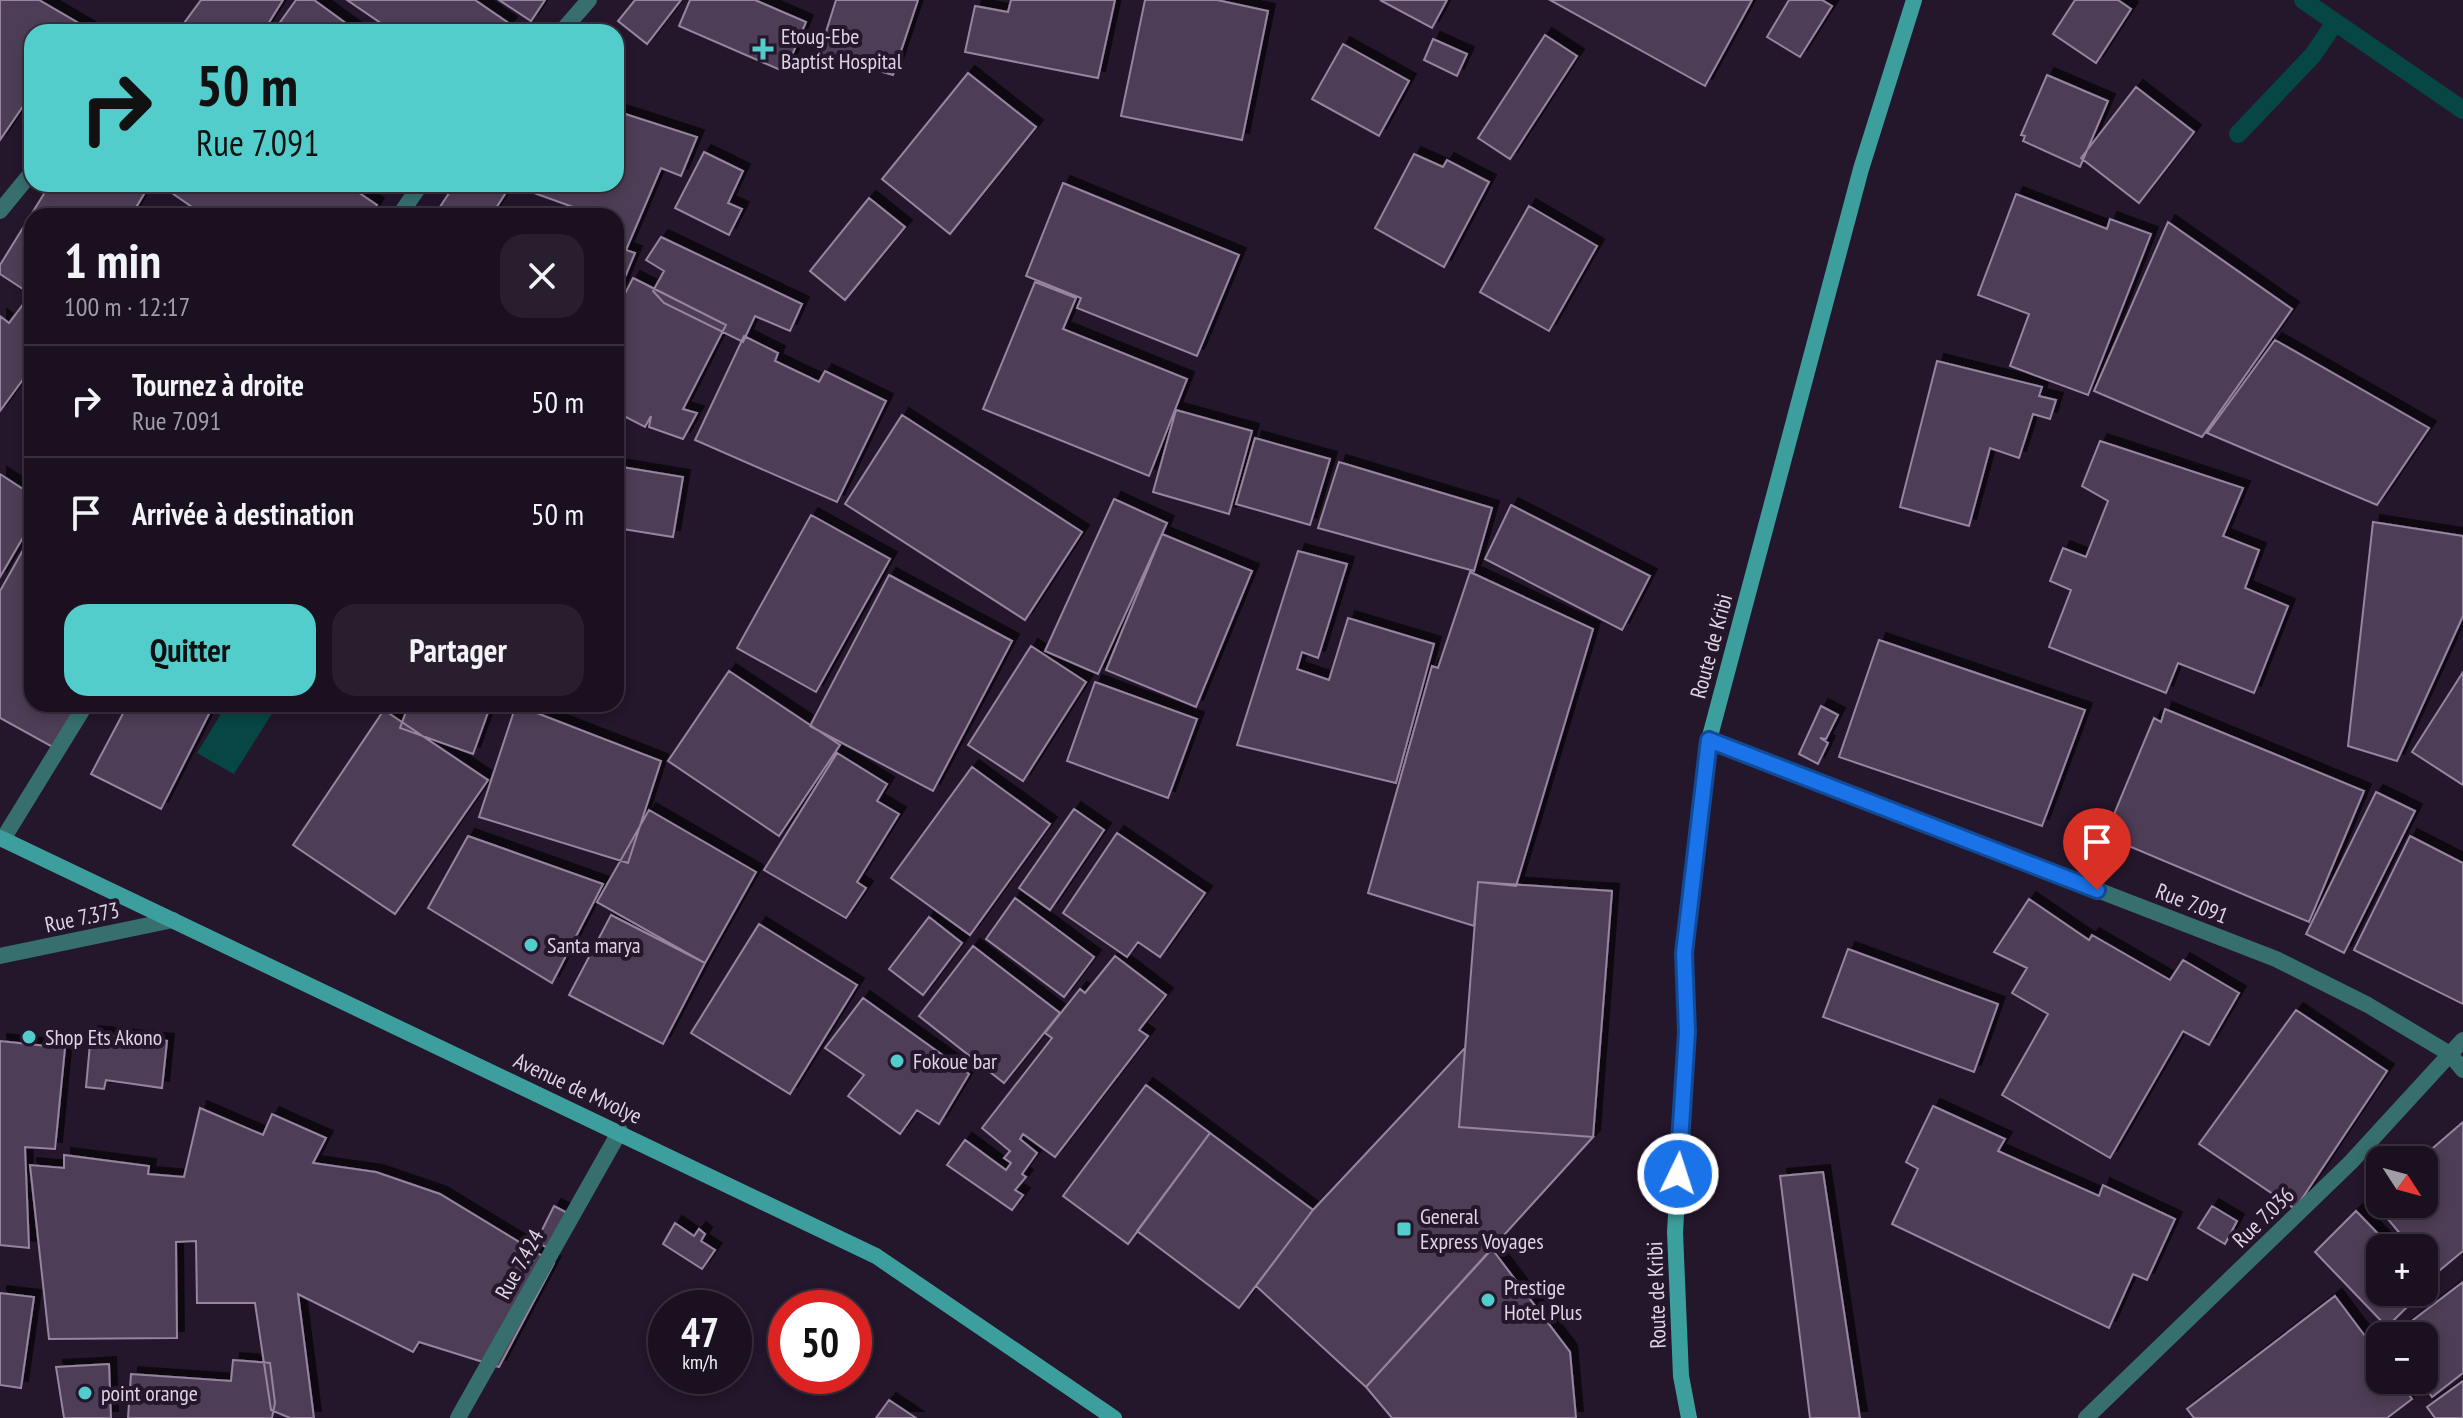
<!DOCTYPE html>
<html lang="fr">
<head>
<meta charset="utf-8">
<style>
  :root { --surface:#1b1020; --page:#281e2d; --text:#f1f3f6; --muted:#a09da5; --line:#39303e; --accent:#53cdcb }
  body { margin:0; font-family:"PT Sans Narrow",sans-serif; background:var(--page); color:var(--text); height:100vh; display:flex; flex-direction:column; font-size:30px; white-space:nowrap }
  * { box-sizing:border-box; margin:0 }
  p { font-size:26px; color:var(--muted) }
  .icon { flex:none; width:44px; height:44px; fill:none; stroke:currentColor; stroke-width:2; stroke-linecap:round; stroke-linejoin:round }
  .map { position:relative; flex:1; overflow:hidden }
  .details { position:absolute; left:24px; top:208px; width:600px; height:504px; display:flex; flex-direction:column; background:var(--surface); border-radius:24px; box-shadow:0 4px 12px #0003,0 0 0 2px var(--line) }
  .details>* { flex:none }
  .top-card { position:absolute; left:24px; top:24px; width:600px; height:168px; border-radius:24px; box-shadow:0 4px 12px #0003,0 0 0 2px var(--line); background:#53cdcb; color:#111; overflow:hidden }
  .needle { width:52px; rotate:126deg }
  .fabs { position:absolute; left:2366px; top:1146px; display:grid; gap:16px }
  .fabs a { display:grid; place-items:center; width:72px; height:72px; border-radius:16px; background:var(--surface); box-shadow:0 4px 12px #0003,0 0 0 2px var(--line); font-size:40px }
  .speed { position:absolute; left:648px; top:1290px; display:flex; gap:16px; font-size:40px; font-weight:700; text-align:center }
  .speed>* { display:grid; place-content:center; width:104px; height:104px; border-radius:50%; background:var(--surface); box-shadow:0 4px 12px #0003,0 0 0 2px var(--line); line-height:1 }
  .speed small { font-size:20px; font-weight:400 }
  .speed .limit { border:12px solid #d22; background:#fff; color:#111 }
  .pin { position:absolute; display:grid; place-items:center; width:68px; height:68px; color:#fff; margin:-82px -34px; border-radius:50% 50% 50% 0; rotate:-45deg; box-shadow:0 0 8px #0007 }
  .pin .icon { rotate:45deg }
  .me { position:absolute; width:88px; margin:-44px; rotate:4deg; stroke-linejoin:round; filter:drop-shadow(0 0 6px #0008) }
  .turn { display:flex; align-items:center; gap:28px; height:168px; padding:0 40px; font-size:36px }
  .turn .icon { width:104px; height:104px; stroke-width:2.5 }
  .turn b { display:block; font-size:56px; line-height:68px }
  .round { display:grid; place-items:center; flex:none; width:84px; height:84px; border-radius:24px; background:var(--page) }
  .head { display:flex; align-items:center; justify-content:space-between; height:136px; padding:0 40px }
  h1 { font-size:48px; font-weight:800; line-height:60px }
  .primary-button { display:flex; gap:16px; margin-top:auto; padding:16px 40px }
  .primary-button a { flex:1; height:92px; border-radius:24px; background:var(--accent); color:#111; font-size:32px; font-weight:800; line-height:92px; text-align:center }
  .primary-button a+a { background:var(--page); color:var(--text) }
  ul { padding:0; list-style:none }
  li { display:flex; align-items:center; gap:24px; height:112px; padding:0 40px; border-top:2px solid var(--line) }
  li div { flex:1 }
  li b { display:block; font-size:30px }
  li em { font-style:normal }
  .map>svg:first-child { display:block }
  .water { fill:#064645 }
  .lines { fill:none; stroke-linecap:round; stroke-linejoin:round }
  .stream { stroke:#064645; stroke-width:18 }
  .building { fill:#4e3e57; stroke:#9684a0; stroke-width:2; filter:url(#shadow) }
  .street { stroke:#366f6e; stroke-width:16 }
  .secondary { stroke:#3c9f9d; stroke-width:16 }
  .route-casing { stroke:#114b97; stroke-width:20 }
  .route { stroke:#1a73e8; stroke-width:14 }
  .poi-dot { fill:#53cdcb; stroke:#24162b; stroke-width:3 }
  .labels { text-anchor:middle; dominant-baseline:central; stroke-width:8; stroke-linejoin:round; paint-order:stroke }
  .poi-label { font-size:22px; fill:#ded4e3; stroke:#24162b; text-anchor:start }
  .street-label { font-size:22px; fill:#ded4e3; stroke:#24162b }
</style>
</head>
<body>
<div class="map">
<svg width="2463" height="1418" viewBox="0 0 2463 1418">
  <defs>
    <filter id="shadow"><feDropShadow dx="7" dy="-7" stdDeviation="0" flood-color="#0009"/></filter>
  </defs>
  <rect width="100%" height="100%" fill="#24162b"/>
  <path class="water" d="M 227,704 L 278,704 L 234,774 L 197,753 Z"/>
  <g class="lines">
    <path class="stream" d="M 2303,0 L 2463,110
      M 2238,134 L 2313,55 L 2332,27"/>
  </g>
  <path class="building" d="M 0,0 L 39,0 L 94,32 L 32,32 L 32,93 L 0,140 Z
    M 201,0 L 283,0 L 263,32 L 181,32 L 179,30 Z
    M 296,0 L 314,0 L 358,32 L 273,32 Z
    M 347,0 L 475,0 L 510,24 L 503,32 L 379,32 L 382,24 Z
    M 499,0 L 545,0 L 531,21 Z
    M 635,0 L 681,0 L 647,44 L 618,21 Z
    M 690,0 L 755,0 L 806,22 L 785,72 L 679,26 Z
    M 836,0 L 918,0 L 893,75 L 819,54 Z
    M 1011,0 L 1115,0 L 1098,78 L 965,52 L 975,6 L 1008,12 Z
    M 1145,0 L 1217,0 L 1268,11 L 1242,140 L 1121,116 Z
    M 1380,0 L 1447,0 L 1432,28 Z
    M 1550,0 L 1752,0 L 1705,86 Z
    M 1789,0 L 1822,0 L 1832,6 L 1800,57 L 1767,37 Z
    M 2075,0 L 2118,0 L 2131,9 L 2096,63 L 2053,34 Z
    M 1545,35 L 1577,56 L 1510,159 L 1478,138 Z
    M 1433,39 L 1467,54 L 1457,76 L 1424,60 Z
    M 1343,44 L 1409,81 L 1379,136 L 1312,99 Z
    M 968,73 L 1036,127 L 950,234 L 882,179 Z
    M 2047,75 L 2108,101 L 2080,167 L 2023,141 L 2025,136 L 2021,135 Z
    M 2136,87 L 2194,132 L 2139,203 L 2081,158 Z
    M 616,111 L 697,137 L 681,176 L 661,168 L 626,250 L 635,253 L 618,294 L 616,262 L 622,249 L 616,246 L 616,216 L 598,216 L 509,184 L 616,184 Z
    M 704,152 L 743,171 L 728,203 L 742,209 L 729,235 L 675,208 Z
    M 1414,154 L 1443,167 L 1447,160 L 1489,182 L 1444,267 L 1375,228 Z
    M 1063,183 L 1239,255 L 1197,356 L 1077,308 L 1081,298 L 1026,276 Z
    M 50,184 L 150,184 L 131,216 L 32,216 L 32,295 L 0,274 L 0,265 Z
    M 159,184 L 346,184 L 377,205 L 370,216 L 205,216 Z
    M 455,184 L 490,184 L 505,194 L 491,216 L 434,216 Z
    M 2016,194 L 2107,229 L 2110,219 L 2151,234 L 2088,395 L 2010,366 L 2029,314 L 1978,295 Z
    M 869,198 L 905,227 L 845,300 L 810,271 Z
    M 1529,206 L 1597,246 L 1549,331 L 1480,292 Z
    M 2168,222 L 2292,309 L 2202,437 L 2094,391 Z
    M 661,237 L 802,304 L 790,331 L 755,316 L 743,342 L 664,303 L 653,291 L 664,271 L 646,260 Z
    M 633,278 L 726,325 L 683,409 L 697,413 L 683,439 L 649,427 L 651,416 L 645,427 L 616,412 L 616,311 Z
    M 1035,282 L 1076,298 L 1063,329 L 1187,379 L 1149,476 L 983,409 Z
    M 24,303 L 32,308 L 32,367 L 0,411 L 0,316 L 9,323 Z
    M 744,336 L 778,353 L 775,361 L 819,382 L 825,371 L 886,401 L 837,502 L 695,440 Z
    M 2275,340 L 2429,428 L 2377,505 L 2207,433 Z
    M 1937,361 L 2042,387 L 2039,396 L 2056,400 L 2050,419 L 2033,414 L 2019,458 L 1990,448 L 1969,526 L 1900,507 Z
    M 1176,410 L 1252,431 L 1229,514 L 1153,492 Z
    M 902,415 L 1082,532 L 1025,620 L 845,504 Z
    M 1255,438 L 1330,459 L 1310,525 L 1236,504 Z
    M 2100,441 L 2243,488 L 2223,536 L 2259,550 L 2245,588 L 2288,606 L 2254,693 L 2178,663 L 2166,693 L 2049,647 L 2071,590 L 2050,581 L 2063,548 L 2086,557 L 2108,501 L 2082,486 Z
    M 1339,462 L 1492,508 L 1474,571 L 1318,528 Z
    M 616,466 L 683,477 L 673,537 L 616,528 Z
    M 0,474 L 32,495 L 32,522 L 0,577 Z
    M 1114,499 L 1167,523 L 1098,674 L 1045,651 Z
    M 1511,505 L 1650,576 L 1622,630 L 1485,559 Z
    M 811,515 L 890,559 L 816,692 L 737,648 Z
    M 2373,522 L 2463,536 L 2463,616 L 2397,761 L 2348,746 Z
    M 32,534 L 32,704 L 87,704 L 58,750 L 0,718 L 0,591 Z
    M 1162,534 L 1252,571 L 1196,707 L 1106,670 Z
    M 1298,551 L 1347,564 L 1318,658 L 1302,652 L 1297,669 L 1329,680 L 1348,618 L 1434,644 L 1396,783 L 1237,745 Z
    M 1470,572 L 1593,629 L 1516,886 L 1478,882 L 1474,926 L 1368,893 L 1432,666 L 1438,668 Z
    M 889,575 L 1012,641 L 933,791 L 810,726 Z
    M 1879,640 L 2085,710 L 2042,826 L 1839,757 Z
    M 1031,646 L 1086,682 L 1023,781 L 968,745 Z
    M 729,671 L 840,745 L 779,836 L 668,761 Z
    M 2463,672 L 2463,785 L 2412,752 Z
    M 1095,682 L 1197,719 L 1168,798 L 1067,761 Z
    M 128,704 L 214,704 L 161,809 L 91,774 Z
    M 409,704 L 491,704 L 473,754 L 400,728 Z
    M 516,705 L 661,761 L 628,863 L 479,817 Z
    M 1821,706 L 1838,715 L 1826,739 L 1820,738 L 1828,743 L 1818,764 L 1799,754 Z
    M 2165,709 L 2364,791 L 2309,922 L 2112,839 L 2119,821 L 2112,819 L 2154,718 L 2161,722 Z
    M 384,710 L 488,780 L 395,914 L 293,845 Z
    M 837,753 L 887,784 L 877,801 L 899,814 L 857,882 L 866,888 L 846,918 L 764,870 Z
    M 972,767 L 1050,824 L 970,935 L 891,878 Z
    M 2376,792 L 2415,811 L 2344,953 L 2306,934 Z
    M 1074,809 L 1104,830 L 1050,910 L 1019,888 Z
    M 649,810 L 756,872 L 705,963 L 597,902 Z
    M 1117,833 L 1205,893 L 1160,957 L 1138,942 L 1127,957 L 1063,913 Z
    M 468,836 L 603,884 L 552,983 L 428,908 Z
    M 2410,836 L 2463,863 L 2463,1004 L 2354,950 Z
    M 1478,882 L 1612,891 L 1593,1137 L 1459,1127 Z
    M 1015,898 L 1094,957 L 1064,997 L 986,939 Z
    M 2029,899 L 2089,940 L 2092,935 L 2170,980 L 2183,960 L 2239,993 L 2209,1045 L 2183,1031 L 2110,1158 L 2002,1095 L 2048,1014 L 2012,993 L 2027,968 L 1994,952 Z
    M 611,915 L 705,963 L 663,1044 L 569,995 Z
    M 929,917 L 962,943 L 923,995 L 889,969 Z
    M 759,924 L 857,985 L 790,1094 L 691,1033 Z
    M 973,946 L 1060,1013 L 1004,1083 L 919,1016 Z
    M 1848,949 L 1998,1004 L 1974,1072 L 1823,1017 Z
    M 1115,956 L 1166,995 L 1139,1030 L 1148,1036 L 1055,1157 L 1023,1134 L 1020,1139 L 1037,1153 L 1022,1174 L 1026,1177 L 1015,1190 L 1023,1195 L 1012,1210 L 947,1165 L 965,1140 L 1006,1170 L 1011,1163 L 1004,1158 L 1010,1151 L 982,1128 L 1052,1038 L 1045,1033 L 1080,989 L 1085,993 Z
    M 863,998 L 969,1074 L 939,1124 L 917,1110 L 900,1134 L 848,1096 L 864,1075 L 825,1048 Z
    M 2296,1010 L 2387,1071 L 2295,1209 L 2199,1144 Z
    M 91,1033 L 167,1041 L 162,1088 L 106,1080 L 104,1089 L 86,1087 Z
    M 0,1041 L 65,1048 L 55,1149 L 25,1147 L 29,1248 L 0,1245 Z
    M 1465,1048 L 1459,1127 L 1593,1137 L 1366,1387 L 1256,1286 L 1313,1210 Z
    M 1146,1085 L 1210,1133 L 1128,1244 L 1063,1196 Z
    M 1933,1106 L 2005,1139 L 1998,1151 L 2099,1196 L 2103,1185 L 2175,1219 L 2147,1280 L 2133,1274 L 2109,1328 L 1892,1224 L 1918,1169 L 1906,1162 Z
    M 200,1108 L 263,1135 L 272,1114 L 326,1138 L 313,1163 L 376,1172 L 440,1194 L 554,1263 L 499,1367 L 419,1342 L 413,1352 L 298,1294 L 314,1418 L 290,1418 L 271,1410 L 255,1303 L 197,1303 L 196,1241 L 176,1242 L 177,1338 L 49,1339 L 30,1165 L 64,1168 L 64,1155 L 149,1166 L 148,1174 L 184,1177 Z
    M 2463,1122 L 2463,1251 L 2434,1275 L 2424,1263 L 2424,1248 L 2412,1248 L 2372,1200 L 2380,1193 L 2380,1204 L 2424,1204 L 2424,1160 L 2419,1160 Z
    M 1210,1133 L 1313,1210 L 1239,1308 L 1137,1231 Z
    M 1823,1172 L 1860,1418 L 1810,1418 L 1780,1176 Z
    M 554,1206 L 575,1217 L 556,1252 L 536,1242 Z
    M 2212,1206 L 2237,1221 L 2225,1244 L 2198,1228 Z
    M 2356,1211 L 2392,1248 L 2380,1248 L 2380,1292 L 2422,1292 L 2387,1327 L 2315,1252 Z
    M 675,1223 L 694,1236 L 699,1229 L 705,1234 L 701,1241 L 715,1250 L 702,1269 L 663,1244 Z
    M 1492,1249 L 1570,1352 L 1576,1418 L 1392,1418 L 1366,1387 Z
    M 2463,1282 L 2463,1373 L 2432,1397 L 2420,1380 L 2424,1380 L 2424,1336 L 2392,1336 Z
    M 0,1293 L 34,1297 L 21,1388 L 0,1385 Z
    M 2335,1296 L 2380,1356 L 2380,1380 L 2398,1380 L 2412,1399 L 2387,1418 L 2194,1418 L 2187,1409 Z
    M 233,1360 L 270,1363 L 275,1403 L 272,1418 L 128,1418 L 131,1374 L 231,1381 Z
    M 109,1364 L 111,1418 L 64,1418 L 56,1367 Z
    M 2463,1381 L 2463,1418 L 2435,1418 L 2427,1407 Z
    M 889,1400 L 916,1418 L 876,1418 Z"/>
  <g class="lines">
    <path class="street" d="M 561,32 L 589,0
      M 0,211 L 32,172
      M 399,216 L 421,184
      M 1709,740 L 2276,959 L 2368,1005 L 2450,1054 L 2463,1070
      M 3,839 L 86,704
      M 0,956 L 173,920
      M 458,1418 L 620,1131
      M 2086,1418 L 2351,1162 L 2463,1040"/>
    <path class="secondary" d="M 0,838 L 876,1256 L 1114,1418
      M 1689,1418 L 1681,1376 L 1675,1232 L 1687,1032 L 1684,953 L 1709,740 L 1861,169 L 1914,0"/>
  </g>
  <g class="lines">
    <g class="route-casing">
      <path id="route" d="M 1678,1174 L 1687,1032 L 1684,953 L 1709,740 L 2097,890"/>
    </g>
    <use href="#route" class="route"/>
  </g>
  <g class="poi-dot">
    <path d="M759 37h8v8h8v8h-8v8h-8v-8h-8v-8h8z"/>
    <circle cx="531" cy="945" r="8"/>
    <circle cx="29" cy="1037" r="8"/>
    <circle cx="897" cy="1061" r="8"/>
    <rect x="1396" y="1221" width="16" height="16" rx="4"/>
    <circle cx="1488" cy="1300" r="8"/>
    <circle cx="85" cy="1393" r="8"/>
  </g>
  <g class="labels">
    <g class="poi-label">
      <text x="781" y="36">Etoug-Ebe<tspan x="781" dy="25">Baptist Hospital</tspan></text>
      <text x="547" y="945">Santa marya</text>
      <text x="45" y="1037">Shop Ets Akono</text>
      <text x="913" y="1061">Fokoue bar</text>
      <text x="1420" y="1216">General<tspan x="1420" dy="25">Express Voyages</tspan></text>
      <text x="1504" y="1287">Prestige<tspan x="1504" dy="25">Hotel Plus</tspan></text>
      <text x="101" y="1393">point orange</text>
    </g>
    <g class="street-label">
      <text transform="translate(1711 646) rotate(-75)">Route de Kribi</text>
      <text transform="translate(2192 903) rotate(21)">Rue 7.091</text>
      <text transform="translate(82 917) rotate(-12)">Rue 7.373</text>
      <text transform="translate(578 1088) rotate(25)">Avenue de Mvolye</text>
      <text transform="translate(2263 1217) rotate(-44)">Rue 7.036</text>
      <text transform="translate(519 1264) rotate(-61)">Rue 7.424</text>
      <text transform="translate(1656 1295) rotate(-92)">Route de Kribi</text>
    </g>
  </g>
</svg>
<div class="fabs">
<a><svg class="needle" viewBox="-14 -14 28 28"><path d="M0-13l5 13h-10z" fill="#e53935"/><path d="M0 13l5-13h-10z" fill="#a09da5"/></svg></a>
<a>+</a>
<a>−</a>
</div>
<div class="speed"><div>47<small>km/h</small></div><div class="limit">50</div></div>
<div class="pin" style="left:2097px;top:890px;background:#d93025"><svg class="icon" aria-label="arrive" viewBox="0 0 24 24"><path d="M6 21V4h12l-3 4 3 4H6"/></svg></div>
<svg class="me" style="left:1678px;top:1174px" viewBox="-20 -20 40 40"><circle r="17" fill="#1a73e8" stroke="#fff" stroke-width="3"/><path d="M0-11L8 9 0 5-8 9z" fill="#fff"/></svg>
<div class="top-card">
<div class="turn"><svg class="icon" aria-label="right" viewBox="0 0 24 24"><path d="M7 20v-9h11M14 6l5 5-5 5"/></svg><div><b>50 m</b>Rue 7.091</div></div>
</div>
<section class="details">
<div class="head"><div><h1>1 min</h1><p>100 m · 12:17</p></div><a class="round"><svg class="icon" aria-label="close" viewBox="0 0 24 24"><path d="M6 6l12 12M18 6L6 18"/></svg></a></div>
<ul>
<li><svg class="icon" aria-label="right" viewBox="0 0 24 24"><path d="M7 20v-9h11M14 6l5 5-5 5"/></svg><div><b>Tournez à droite</b><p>Rue 7.091</p></div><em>50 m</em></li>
<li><svg class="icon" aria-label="arrive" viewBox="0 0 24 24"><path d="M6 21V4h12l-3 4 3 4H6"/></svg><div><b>Arrivée à destination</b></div><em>50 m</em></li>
</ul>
<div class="primary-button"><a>Quitter</a><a>Partager</a></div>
</section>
</div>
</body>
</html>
